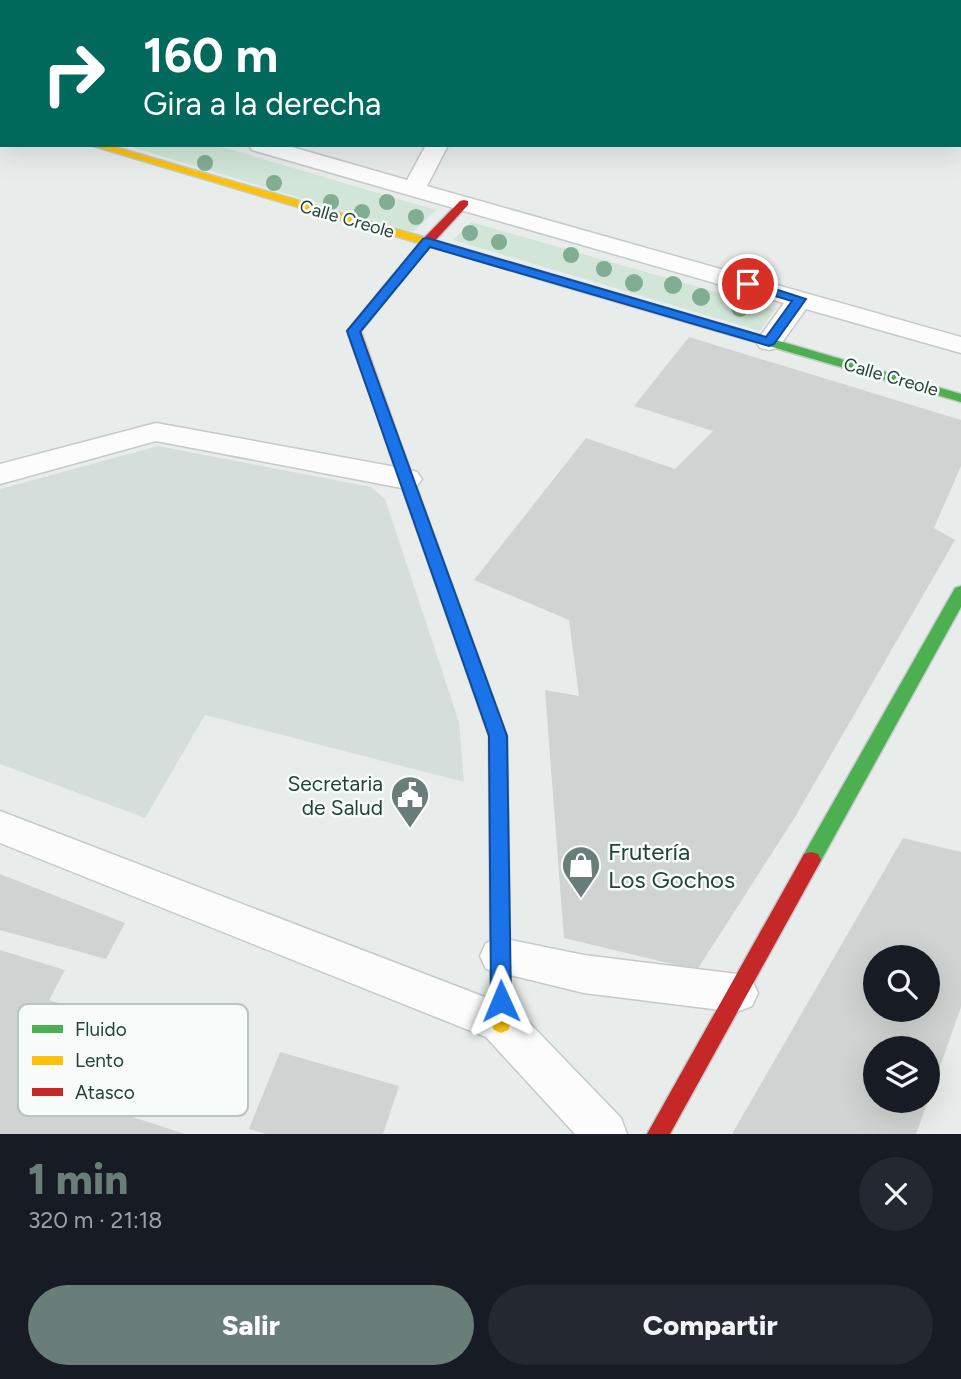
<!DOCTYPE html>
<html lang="es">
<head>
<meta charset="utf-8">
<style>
  :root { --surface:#171b24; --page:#242831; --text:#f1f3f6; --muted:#9ea1a6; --accent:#697e78 }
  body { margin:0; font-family:Figtree,sans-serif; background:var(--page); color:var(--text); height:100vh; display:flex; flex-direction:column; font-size:26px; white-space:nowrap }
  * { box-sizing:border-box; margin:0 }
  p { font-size:23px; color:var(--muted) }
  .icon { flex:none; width:38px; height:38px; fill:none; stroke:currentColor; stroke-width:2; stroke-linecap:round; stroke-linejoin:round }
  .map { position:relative; height:1134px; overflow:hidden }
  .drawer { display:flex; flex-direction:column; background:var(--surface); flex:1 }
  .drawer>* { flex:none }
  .hud { position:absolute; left:0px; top:0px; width:962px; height:147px; box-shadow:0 7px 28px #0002; background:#00695c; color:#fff; overflow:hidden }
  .tools { position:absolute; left:863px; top:945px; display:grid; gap:14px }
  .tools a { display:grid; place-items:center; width:77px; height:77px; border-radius:50%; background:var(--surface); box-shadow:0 7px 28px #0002; font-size:35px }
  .pin { position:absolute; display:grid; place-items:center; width:60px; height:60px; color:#fff; margin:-30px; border:4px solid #fff; border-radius:50%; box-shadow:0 2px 7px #0007 }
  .me { position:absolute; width:77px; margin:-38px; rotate:359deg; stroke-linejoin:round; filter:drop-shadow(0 0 5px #0008) }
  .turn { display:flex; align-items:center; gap:24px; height:147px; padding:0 28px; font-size:32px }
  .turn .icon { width:91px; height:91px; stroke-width:2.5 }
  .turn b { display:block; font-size:49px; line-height:60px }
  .round { display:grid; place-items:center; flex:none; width:74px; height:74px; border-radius:37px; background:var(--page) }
  .overview { display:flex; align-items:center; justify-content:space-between; height:119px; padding:0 28px }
  h1 { font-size:42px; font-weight:800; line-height:52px; color:var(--accent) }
  .primary-button { display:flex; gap:14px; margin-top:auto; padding:14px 28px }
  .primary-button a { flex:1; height:80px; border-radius:42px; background:var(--accent); color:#fff; font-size:28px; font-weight:800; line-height:80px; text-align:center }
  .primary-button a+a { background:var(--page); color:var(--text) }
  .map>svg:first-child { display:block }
  .built { fill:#d6dedb }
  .green { fill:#d1e6d8 }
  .building { fill:#cfd4d2; fill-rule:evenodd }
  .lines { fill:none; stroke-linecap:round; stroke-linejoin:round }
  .street-casing { stroke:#c5cac8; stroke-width:3 }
  .fast-casing { stroke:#c3cbc8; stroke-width:3 }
  .slow-casing { stroke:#c3cbc8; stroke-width:3 }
  .jam-casing { stroke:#c3cbc8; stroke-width:3 }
  .street { fill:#fcfcfc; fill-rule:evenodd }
  .fast { fill:#4caf50; fill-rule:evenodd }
  .slow { fill:#ffc107; fill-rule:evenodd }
  .jam { fill:#c62828; fill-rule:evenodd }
  .tree { fill:#81ae93 }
  .route { fill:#1a73e8; stroke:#114b97; stroke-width:2 }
  .labels { text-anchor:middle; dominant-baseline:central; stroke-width:5; stroke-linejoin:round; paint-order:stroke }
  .far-street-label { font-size:18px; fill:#24423a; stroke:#f7fbf9 }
  .poi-label { font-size:21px; fill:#24423a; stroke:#f7fbf9; text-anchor:end }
  .near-poi-label { font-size:24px; fill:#24423a; stroke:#f7fbf9; text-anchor:start }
  .key { fill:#f7fbf9; stroke:#b8c4c0; stroke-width:2 }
  .key-label { font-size:19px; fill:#24423a }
</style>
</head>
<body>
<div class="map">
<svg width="961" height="1134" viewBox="0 0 961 1134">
  <rect width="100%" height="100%" fill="#e8edeb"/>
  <path class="built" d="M 158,446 L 371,487 L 385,499 L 459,722 L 464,782 L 205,715 L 145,818 L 0,764 L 0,489 Z"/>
  <path class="green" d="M 125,145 L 215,145 L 436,210 L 413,232 Z
    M 471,222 L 775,309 L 760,331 L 453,240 Z"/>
  <path class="building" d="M 689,337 L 961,420 L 961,466 L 934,528 L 955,540 L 795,817 L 697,970 L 564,938 L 545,690 L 579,696 L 569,620 L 474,580 L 586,438 L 675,469 L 713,431 L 634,406 Z
    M 903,838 L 961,852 L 961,1007 L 928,1101 L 928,1048 L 875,1048 L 875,1101 L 928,1101 L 916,1134 L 732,1134 ZM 875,957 L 928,957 L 928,1010 L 875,1010 Z
    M 0,874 L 125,923 L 106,959 L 0,930 Z
    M 0,950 L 65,970 L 49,1000 L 78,1009 L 37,1086 L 185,1134 L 0,1134 Z
    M 280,1052 L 399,1086 L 383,1134 L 266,1134 L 249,1129 Z"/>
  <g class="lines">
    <g class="street-casing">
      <path id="street" d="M 57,0 L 77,0 L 56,2 Z
        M 402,0 L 421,0 L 422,2 L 403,2 Z
        M 2,41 L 2,54 L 0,54 L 0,42 Z
        M 0,65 L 2,65 L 2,78 L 0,78 Z
        M 0,111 L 2,111 L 2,124 L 0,124 Z
        M 249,145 L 285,145 L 407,180 L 426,145 L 448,145 L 427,186 L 961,337 L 961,353 L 806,309 L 778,348 L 769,350 L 760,348 L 756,342 L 784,303 L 252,150 Z
        M 156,423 L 407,469 L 417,472 L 422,479 L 417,486 L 407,489 L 156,441 L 0,484 L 0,464 Z
        M 0,811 L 516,1009 L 621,1118 L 627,1134 L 575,1134 L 486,1037 L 0,843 Z
        M 500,938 L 584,955 L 737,974 L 752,980 L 758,993 L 752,1006 L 737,1012 L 584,993 L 486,969 L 480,956 L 486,943 Z"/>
    </g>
    <g class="fast-casing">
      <path id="fast" d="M 587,285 L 961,394 L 961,402 L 583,292 L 581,289 Z
        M 961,586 L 961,607 L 818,866 L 811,868 L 804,866 L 801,860 L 804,854 L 955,588 Z"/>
    </g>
    <g class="slow-casing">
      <path id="slow" d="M 90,145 L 108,145 L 591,286 L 593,289 L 591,292 L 583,292 Z
        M 391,431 L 398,436 L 507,736 L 511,1023 L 508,1030 L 501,1033 L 494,1030 L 491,1023 L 489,736 L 384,436 Z"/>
    </g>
    <g class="jam-casing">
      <path id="jam" d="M 464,200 L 468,201 L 468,205 L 431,245 L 361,331 L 398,436 L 391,441 L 386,439 L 347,331 L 423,239 L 460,201 Z
        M 811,852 L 818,854 L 821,860 L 818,866 L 670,1134 L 647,1134 L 804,854 Z"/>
    </g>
    <use href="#street" class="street"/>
    <use href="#fast" class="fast"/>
    <use href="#slow" class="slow"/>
    <use href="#jam" class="jam"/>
  </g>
  <g class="tree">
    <circle cx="205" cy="163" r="8"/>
    <circle cx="274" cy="183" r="8"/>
    <circle cx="331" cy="202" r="8"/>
    <circle cx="387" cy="202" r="8"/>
    <circle cx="362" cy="212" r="8"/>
    <circle cx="416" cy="217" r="8"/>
    <circle cx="470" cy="233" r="8"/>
    <circle cx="499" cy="242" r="8"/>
    <circle cx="571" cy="255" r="8"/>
    <circle cx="604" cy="269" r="8"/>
    <circle cx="634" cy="283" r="9"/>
    <circle cx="673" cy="285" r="9"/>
    <circle cx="701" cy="297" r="9"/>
    <circle cx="740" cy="308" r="9"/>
  </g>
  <path class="route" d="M 427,238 L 766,337 L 792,301 L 744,287 L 744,282 L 753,282 L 806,299 L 774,344 L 769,346 L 430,247 L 360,332 L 507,736 L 511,1001 L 508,1007 L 501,1010 L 494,1007 L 491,1001 L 489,736 L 347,331 L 423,239 Z"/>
  <defs>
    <g id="civic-pin" transform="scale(2.0125)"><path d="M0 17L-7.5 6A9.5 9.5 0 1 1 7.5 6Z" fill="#697e78" stroke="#f7fbf9"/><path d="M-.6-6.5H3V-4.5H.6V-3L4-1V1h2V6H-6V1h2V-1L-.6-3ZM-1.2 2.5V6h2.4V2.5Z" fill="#fff"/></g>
    <g id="shop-pin" transform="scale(2.0125)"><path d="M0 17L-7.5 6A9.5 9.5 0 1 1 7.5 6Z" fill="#697e78" stroke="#f7fbf9"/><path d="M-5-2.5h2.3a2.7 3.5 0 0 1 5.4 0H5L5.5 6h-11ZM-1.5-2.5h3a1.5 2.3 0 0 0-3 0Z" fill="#fff"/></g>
  </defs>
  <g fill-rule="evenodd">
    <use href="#civic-pin" x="410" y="795"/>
    <use href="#shop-pin" x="581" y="865"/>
  </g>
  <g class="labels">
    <g class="far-street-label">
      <text transform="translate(347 219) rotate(16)">Calle Creole</text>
      <text transform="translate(891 377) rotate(16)">Calle Creole</text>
    </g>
    <g class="poi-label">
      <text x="383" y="783">Secretaria<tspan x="383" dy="24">de Salud</tspan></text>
    </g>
    <g class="near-poi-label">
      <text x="608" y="851">Frutería<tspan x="608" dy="28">Los Gochos</tspan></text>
    </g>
  </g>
  <rect x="18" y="1004" width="230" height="112" rx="10" class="key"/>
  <rect x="32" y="1025" width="31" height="8" fill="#4caf50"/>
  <rect x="32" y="1056" width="31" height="9" fill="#ffc107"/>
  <rect x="32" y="1088" width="31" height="8" fill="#c62828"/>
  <g class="key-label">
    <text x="75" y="1036">Fluido</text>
    <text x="75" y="1067">Lento</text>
    <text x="75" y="1099">Atasco</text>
  </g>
</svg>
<div class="tools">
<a><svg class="icon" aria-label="search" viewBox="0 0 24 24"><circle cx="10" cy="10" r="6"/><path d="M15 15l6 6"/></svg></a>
<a><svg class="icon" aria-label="layers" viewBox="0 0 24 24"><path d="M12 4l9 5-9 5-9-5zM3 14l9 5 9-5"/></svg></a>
</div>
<div class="pin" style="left:748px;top:284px;background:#d93025"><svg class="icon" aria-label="arrive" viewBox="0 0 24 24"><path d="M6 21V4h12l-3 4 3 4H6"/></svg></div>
<svg class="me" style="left:501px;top:1001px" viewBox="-20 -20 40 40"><path d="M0-17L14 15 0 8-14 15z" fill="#1a73e8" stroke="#fff" stroke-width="4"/></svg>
<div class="hud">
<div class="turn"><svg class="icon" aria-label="right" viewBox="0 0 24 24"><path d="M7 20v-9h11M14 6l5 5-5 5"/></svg><div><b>160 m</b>Gira a la derecha</div></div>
</div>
</div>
<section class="drawer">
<div class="overview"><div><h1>1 min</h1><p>320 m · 21:18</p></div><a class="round"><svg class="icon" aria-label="close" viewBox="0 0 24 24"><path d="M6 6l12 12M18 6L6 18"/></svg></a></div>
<div class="primary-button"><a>Salir</a><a>Compartir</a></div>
</section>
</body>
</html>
